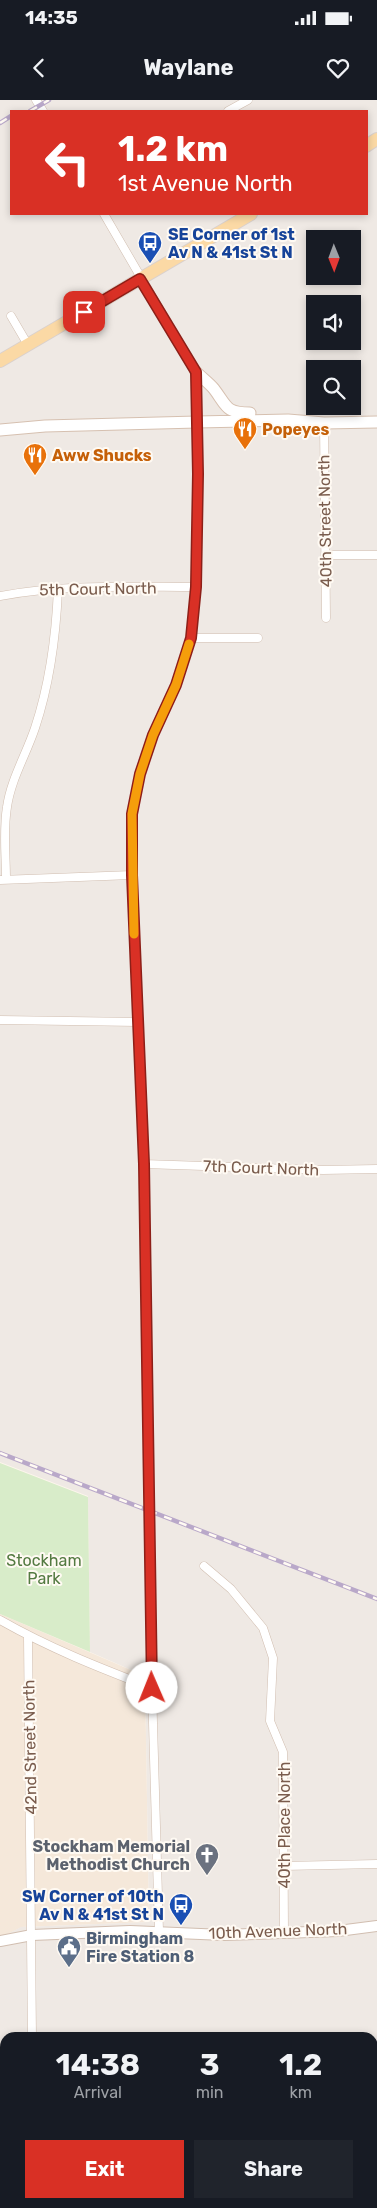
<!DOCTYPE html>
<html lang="en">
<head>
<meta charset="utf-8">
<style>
  :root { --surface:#171b24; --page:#20242c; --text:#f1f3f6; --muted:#9ea1a6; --accent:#d93025 }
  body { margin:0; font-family:Rubik,sans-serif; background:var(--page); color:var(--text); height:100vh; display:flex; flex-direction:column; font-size:19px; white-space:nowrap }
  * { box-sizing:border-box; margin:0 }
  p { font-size:16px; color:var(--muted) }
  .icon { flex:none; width:28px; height:28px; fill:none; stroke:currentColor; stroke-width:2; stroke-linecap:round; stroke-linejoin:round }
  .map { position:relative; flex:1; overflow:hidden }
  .drawer { position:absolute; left:0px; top:1932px; width:378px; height:176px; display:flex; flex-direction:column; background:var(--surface); border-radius:15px 15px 0 0; box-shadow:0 2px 8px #0003 }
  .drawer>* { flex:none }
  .top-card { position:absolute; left:10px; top:10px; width:358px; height:105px; border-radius:0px; box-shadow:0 2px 8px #0003; background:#d93025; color:#fff; overflow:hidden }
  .needle { width:32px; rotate:179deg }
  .buttons { position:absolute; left:306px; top:130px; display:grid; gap:10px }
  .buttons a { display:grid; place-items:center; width:55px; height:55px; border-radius:0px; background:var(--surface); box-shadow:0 2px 8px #0003; font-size:25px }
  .pin { position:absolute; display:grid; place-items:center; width:42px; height:42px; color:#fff; margin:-21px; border-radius:10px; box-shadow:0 2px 8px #0006 }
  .me { position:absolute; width:55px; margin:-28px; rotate:359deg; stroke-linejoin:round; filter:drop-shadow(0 0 4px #0008) }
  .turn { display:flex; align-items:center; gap:18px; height:105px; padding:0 25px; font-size:22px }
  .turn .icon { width:65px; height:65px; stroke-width:2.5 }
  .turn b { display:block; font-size:35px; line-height:42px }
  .eta { display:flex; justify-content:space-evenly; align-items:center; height:85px; text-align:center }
  .eta b { font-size:30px; font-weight:700; line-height:35px }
  .cta { display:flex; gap:10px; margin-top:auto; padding:10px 25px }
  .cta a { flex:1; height:58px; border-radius:0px; background:var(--accent); color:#fff; font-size:20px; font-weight:700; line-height:58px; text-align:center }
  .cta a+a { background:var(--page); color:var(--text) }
  .status { display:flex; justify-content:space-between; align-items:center; height:35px; padding:0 25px; background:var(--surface); direction:ltr }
  .status svg { height:14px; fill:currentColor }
  header { display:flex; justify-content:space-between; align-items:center; height:65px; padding:0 25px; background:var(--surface); font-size:22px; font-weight:700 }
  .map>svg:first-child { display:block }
  .residential { fill:#f5e8da }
  .industrial { fill:#efe9e4; fill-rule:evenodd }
  .green { fill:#d8ecc9 }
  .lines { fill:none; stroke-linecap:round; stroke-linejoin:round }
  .minor-casing { stroke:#d1beb0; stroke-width:9 }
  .tertiary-casing { stroke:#d1beb0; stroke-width:12 }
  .secondary-casing { stroke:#d6c0b0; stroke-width:13 }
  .primary-casing { stroke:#dad1cd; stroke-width:14 }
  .minor { stroke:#fff; stroke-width:8 }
  .tertiary { stroke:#fff; stroke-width:10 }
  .secondary { stroke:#fff; stroke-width:11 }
  .primary { stroke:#fbd9a5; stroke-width:12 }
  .rail-casing { stroke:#b9a8c9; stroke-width:4.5 }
  .rail { stroke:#fffaf3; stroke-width:2.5; stroke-dasharray:8; stroke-linecap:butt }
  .route-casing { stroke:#8d1f18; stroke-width:12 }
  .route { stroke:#d93025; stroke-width:9 }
  .slow { stroke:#f59e0b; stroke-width:9 }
  .labels { text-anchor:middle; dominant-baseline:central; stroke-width:4; stroke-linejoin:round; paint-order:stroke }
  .transit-label { font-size:16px; font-weight:bold; fill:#164399; stroke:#fffaf3; text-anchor:start }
  .food-label { font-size:16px; font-weight:bold; fill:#c56008; stroke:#fffaf3; text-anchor:start }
  .street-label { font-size:16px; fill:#7a5c4d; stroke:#fffaf3 }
  .park-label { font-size:16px; fill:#537a41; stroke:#fffaf3 }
  .worship-label { font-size:16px; font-weight:bold; fill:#5b616d; stroke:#fffaf3; text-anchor:end }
  .service-label { font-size:16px; font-weight:bold; fill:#4e5e75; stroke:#fffaf3; text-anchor:start }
</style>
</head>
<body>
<div class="status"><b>14:35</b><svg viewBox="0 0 49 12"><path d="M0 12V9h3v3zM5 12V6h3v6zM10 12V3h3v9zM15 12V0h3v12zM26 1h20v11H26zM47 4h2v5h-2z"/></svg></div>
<header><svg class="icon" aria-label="back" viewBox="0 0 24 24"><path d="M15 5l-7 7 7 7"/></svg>Waylane<svg class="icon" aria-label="heart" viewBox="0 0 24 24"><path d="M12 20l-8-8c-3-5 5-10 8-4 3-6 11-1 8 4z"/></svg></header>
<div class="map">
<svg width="377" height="2108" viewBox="0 0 377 2108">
  <rect width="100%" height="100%" fill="#fdf6ec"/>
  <path class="residential" d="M 0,1514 L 145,1576 L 149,1822 L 22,1827 L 0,1838 Z"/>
  <path class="industrial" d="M 0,0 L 377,0 L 377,2108 L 0,2108 L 0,1838 L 21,1827 L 149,1822 L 145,1576 L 90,1552 L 88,1396 L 0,1362 ZM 11,11 L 366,11 L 366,114 L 11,114 ZM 315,139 L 352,139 L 352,176 L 315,176 ZM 315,204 L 352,204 L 352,241 L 315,241 ZM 315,269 L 352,269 L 352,306 L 315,306 ZM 5,1938 L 372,1938 L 372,2104 L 5,2104 Z"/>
  <path class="green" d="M 0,1363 L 88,1397 L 90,1552 L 0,1514 Z"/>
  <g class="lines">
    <g class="minor-casing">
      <path id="minor" d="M 36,0 L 43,11
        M 228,11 L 248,0
        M 104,114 L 196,272 L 198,391 L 196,487 L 191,538 L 176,585 L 153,635 L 140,674 L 132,714 L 132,775 L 144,1064 L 152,1588 L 159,1831
        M 11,216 L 28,245
        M 324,323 L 326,518
        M 325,455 L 377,455
        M 0,496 C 64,484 131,487 196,487
        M 191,538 L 258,538
        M 6,779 C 6,756 3,731 7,707 C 11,679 26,655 35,628 C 50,583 56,536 58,489
        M 0,780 L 132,775
        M 0,920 L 138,922
        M 144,1064 L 323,1070 L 377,1069
        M 204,1466 L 231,1489 L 263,1528 L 273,1558 L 270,1621 L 283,1652 L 284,1833
        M 0,1520 C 49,1548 100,1568 152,1588
        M 28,1537 L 32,1938
        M 284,1766 L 377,1764
        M 0,2058 L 5,2058"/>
    </g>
    <g class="tertiary-casing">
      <path id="tertiary" d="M 0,1841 L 32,1835 L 130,1831 L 224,1835 L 338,1831 L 377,1826"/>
    </g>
    <g class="secondary-casing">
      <path id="secondary" d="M 196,272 C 202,278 209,283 214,289 C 227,306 225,313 250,313
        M 0,330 L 45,326 L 197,322 L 288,320 L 324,323 L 377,322"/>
    </g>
    <g class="primary-casing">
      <path id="primary" d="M 366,46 L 377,39
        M 0,261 L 251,114"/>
    </g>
    <use href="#minor" class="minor"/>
    <use href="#tertiary" class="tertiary"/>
    <use href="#secondary" class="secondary"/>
    <use href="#primary" class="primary"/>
    <g class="rail-casing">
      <path id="rail" d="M 30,11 L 49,0
        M 0,23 L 11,16
        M 0,1353 L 377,1499"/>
    </g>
    <use href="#rail" class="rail"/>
  </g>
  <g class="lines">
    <g class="route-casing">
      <path id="route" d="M 84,212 L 140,179 L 196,272 L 198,374 L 196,487 L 191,538 L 176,585 L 153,635 L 140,674 L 132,714 L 132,775 L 144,1064 L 152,1588"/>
    </g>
    <use href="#route" class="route"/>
    <path class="slow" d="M 134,834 L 132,714 L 140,674 L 153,635 L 176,585 L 189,544"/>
  </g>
  <defs>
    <g id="bus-pin" transform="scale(1.25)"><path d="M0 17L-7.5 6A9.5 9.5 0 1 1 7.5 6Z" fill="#1a4fb4" stroke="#fffaf3"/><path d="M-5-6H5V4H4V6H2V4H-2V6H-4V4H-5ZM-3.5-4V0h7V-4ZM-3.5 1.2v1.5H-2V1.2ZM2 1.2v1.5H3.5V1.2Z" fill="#fff"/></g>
    <g id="restaurant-pin" transform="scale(1.25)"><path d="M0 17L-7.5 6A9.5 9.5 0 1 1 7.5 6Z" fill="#e8710a" stroke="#fffaf3"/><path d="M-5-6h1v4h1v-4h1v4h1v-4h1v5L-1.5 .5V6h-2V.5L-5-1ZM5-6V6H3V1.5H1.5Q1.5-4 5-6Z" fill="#fff"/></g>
    <g id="church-pin" transform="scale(1.25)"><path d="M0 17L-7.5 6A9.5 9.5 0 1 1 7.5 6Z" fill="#6b7280" stroke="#fffaf3"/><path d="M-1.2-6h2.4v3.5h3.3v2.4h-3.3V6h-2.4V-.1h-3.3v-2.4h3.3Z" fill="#fff"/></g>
    <g id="civic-pin" transform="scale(1.25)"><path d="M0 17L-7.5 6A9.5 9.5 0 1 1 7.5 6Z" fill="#5c6f8a" stroke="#fffaf3"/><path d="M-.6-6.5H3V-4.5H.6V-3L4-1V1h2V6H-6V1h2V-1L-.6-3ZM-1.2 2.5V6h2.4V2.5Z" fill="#fff"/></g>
  </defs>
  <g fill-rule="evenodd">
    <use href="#bus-pin" x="150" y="143"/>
    <use href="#restaurant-pin" x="245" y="329"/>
    <use href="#restaurant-pin" x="35" y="355"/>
    <use href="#church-pin" x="207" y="1755"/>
    <use href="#bus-pin" x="181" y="1805"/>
    <use href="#civic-pin" x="69" y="1847"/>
  </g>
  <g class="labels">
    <g class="transit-label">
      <text x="168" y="134">SE Corner of 1st<tspan x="168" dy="18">Av N &amp; 41st St N</tspan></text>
      <text x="164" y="1796" text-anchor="end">SW Corner of 10th<tspan x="164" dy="18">Av N &amp; 41st St N</tspan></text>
    </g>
    <g class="food-label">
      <text x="262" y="329">Popeyes</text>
      <text x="52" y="355">Aww Shucks</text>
    </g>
    <g class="street-label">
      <text transform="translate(325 421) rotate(-91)">40th Street North</text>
      <text transform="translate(98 489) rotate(-1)">5th Court North</text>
      <text transform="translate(261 1068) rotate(2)">7th Court North</text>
      <text transform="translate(30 1647) rotate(-91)">42nd Street North</text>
      <text transform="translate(284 1725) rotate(-90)">40th Place North</text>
      <text transform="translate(278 1831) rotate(-2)">10th Avenue North</text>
    </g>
    <g class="park-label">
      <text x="44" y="1460">Stockham<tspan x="44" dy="18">Park</tspan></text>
    </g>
    <g class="worship-label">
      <text x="190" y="1746">Stockham Memorial<tspan x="190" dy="18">Methodist Church</tspan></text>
    </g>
    <g class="service-label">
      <text x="86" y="1838">Birmingham<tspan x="86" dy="18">Fire Station 8</tspan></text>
    </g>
  </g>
</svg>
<div class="buttons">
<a><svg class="needle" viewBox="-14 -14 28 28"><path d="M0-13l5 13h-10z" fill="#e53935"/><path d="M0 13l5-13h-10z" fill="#9ea1a6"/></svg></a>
<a><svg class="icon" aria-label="sound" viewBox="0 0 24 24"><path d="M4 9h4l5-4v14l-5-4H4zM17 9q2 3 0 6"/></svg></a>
<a><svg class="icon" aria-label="search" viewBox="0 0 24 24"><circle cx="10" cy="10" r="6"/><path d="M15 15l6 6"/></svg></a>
</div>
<div class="pin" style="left:84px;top:212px;background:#d93025"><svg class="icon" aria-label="arrive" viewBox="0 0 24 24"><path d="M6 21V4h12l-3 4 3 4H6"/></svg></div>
<svg class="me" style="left:152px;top:1588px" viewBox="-20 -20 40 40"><circle r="19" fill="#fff"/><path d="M0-13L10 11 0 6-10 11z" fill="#d93025"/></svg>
<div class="top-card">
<div class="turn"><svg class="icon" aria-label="left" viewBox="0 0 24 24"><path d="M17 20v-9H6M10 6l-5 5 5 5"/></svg><div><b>1.2 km</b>1st Avenue North</div></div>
</div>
<section class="drawer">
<div class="eta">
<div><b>14:38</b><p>Arrival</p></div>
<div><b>3</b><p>min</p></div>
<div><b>1.2</b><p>km</p></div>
</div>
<div class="cta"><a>Exit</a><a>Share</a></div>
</section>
</div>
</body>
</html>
